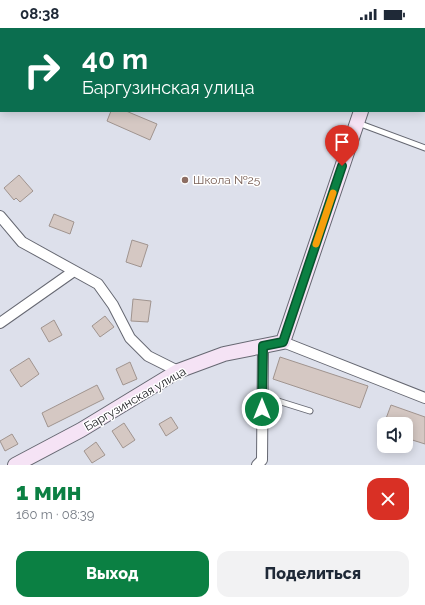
<!DOCTYPE html>
<html lang="ru">
<head>
<meta charset="utf-8">
<style>
  :root { --surface:#fff; --page:#f2f2f3; --text:#1f2937; --muted:#747a83; --accent:#0b8043 }
  body { margin:0; font-family:Raleway,sans-serif; background:var(--page); color:var(--text); height:100vh; display:flex; flex-direction:column; font-size:15px; white-space:nowrap }
  * { box-sizing:border-box; margin:0 }
  p { font-size:13px; color:var(--muted) }
  .icon { flex:none; width:22px; height:22px; fill:none; stroke:currentColor; stroke-width:2; stroke-linecap:round; stroke-linejoin:round }
  .map { position:relative; height:437px; overflow:hidden }
  .drawer { display:flex; flex-direction:column; background:var(--surface); flex:1 }
  .drawer>* { flex:none }
  .guide { position:absolute; left:0px; top:0px; width:425px; height:84px; box-shadow:0 2px 10px #0003; background:#0b6e4f; color:#fff; overflow:hidden }
  .controls { position:absolute; left:377px; top:389px; display:grid; gap:8px }
  .controls a { display:grid; place-items:center; width:36px; height:36px; border-radius:8px; background:var(--surface); box-shadow:0 2px 10px #0003; font-size:20px }
  .pin { position:absolute; display:grid; place-items:center; width:34px; height:34px; color:#fff; margin:-41px -17px; border-radius:50% 50% 50% 0; rotate:-45deg; box-shadow:0 0 4px #0007 }
  .pin .icon { rotate:45deg }
  .me { position:absolute; width:44px; margin:-22px; rotate:0deg; stroke-linejoin:round; filter:drop-shadow(0 0 3px #0008) }
  .turn { display:flex; align-items:center; gap:14px; height:84px; padding:0 16px; font-size:18px }
  .turn .icon { width:52px; height:52px; stroke-width:2.5 }
  .turn b { display:block; font-size:28px; line-height:34px }
  .round { display:grid; place-items:center; flex:none; width:42px; height:42px; border-radius:12px; background:var(--page) }
  .overview { display:flex; align-items:center; justify-content:space-between; height:68px; padding:0 16px }
  h1 { font-size:24px; font-weight:800; line-height:30px; color:var(--accent) }
  .action { display:flex; gap:8px; margin-top:auto; padding:8px 16px }
  .action a { flex:1; height:46px; border-radius:12px; background:var(--accent); color:#fff; font-size:16px; font-weight:800; line-height:46px; text-align:center }
  .action a+a { background:var(--page); color:var(--text) }
  .status { display:flex; justify-content:space-between; align-items:center; height:28px; padding:0 20px; background:var(--surface); direction:ltr }
  .status svg { height:11px; fill:currentColor }
  .map>svg:first-child { display:block }
  .building { fill:#d5c8c3; stroke:#a0948f }
  .lines { fill:none; stroke-linecap:round; stroke-linejoin:round }
  .lane-casing { stroke:#666872; stroke-width:7 }
  .street-casing { stroke:#666872; stroke-width:12 }
  .secondary-casing { stroke:#666872; stroke-width:16 }
  .lane { stroke:#fff; stroke-width:5 }
  .street { stroke:#fff; stroke-width:10 }
  .secondary { stroke:#f5e3f5; stroke-width:14 }
  .route-casing { stroke:#07532c; stroke-width:10 }
  .route { stroke:#0b8043; stroke-width:7 }
  .slow { stroke:#f59e0b; stroke-width:7 }
  .education-dot { fill:#8d6e63; stroke:#fff; stroke-width:1.5 }
  .labels { text-anchor:middle; dominant-baseline:central; stroke-width:3; stroke-linejoin:round; paint-order:stroke }
  .education-label { font-size:12px; fill:#785e54; stroke:#fff; text-anchor:start }
  .street-label { font-size:12px; fill:#212226; stroke:#fff }
</style>
</head>
<body>
<div class="status"><b>08:38</b><svg viewBox="0 0 49 12"><path d="M0 12V9h3v3zM5 12V6h3v6zM10 12V3h3v9zM15 12V0h3v12zM26 1h20v11H26zM47 4h2v5h-2z"/></svg></div>
<div class="map">
<svg width="425" height="437" viewBox="0 0 425 437">
  <rect width="100%" height="100%" fill="#dde0eb"/>
  <path class="building" d="M 111,83 L 126,83 L 157,96 L 150,112 L 107,93 Z
    M 19,147 L 33,163 L 20,174 L 16,170 L 14,172 L 4,160 Z
    M 54,186 L 74,194 L 70,206 L 49,198 Z
    M 132,212 L 148,217 L 141,239 L 126,234 Z
    M 133,271 L 151,273 L 148,294 L 131,293 Z
    M 105,288 L 114,299 L 100,309 L 92,298 Z
    M 54,292 L 62,307 L 49,314 L 41,300 Z
    M 280,329 L 368,358 L 360,380 L 273,351 Z
    M 29,330 L 39,346 L 21,359 L 10,342 Z
    M 130,334 L 137,351 L 123,357 L 116,341 Z
    M 97,357 L 104,371 L 48,399 L 42,385 Z
    M 391,377 L 425,389 L 425,416 L 406,410 L 406,396 L 384,396 Z
    M 171,389 L 178,400 L 166,408 L 159,396 Z
    M 124,395 L 135,412 L 123,420 L 112,403 Z
    M 12,406 L 18,416 L 5,423 L 0,413 Z
    M 96,414 L 105,427 L 92,435 L 84,423 Z"/>
  <g class="lines">
    <g class="lane-casing">
      <path id="lane" d="M 364,0 L 367,1
        M 312,1 L 313,0
        M 424,46 L 425,46
        M 358,95 L 425,120
        M 262,368 L 310,383"/>
    </g>
    <g class="street-casing">
      <path id="street" d="M 39,1 L 41,0
        M 0,27 L 1,26
        M 0,188 L 22,214 L 98,256 L 113,277 L 130,310 L 148,328 L 178,343
        M 0,295 L 74,243
        M 283,314 L 425,370
        M 257,437 L 262,432 L 263,318"/>
    </g>
    <g class="secondary-casing">
      <path id="secondary" d="M 389,1 L 389,0
        M 15,437 L 81,402 L 178,343 L 224,326 L 283,314 L 361,83"/>
    </g>
    <use href="#lane" class="lane"/>
    <use href="#street" class="street"/>
    <use href="#secondary" class="secondary"/>
  </g>
  <g class="lines">
    <g class="route-casing">
      <path id="route" d="M 262,381 L 263,318 L 283,314 L 342,138"/>
    </g>
    <use href="#route" class="route"/>
    <path class="slow" d="M 316,216 L 333,165"/>
  </g>
  <circle class="education-dot" cx="185" cy="152" r="4"/>
  <g class="labels">
    <g class="education-label">
      <text x="193" y="152">Школа №25</text>
    </g>
    <g class="street-label">
      <text transform="translate(135 371) rotate(-30)">Баргузинская улица</text>
    </g>
  </g>
</svg>
<div class="controls">
<a><svg class="icon" aria-label="sound" viewBox="0 0 24 24"><path d="M4 9h4l5-4v14l-5-4H4zM17 9q2 3 0 6"/></svg></a>
</div>
<div class="pin" style="left:342px;top:138px;background:#d93025"><svg class="icon" aria-label="arrive" viewBox="0 0 24 24"><path d="M6 21V4h12l-3 4 3 4H6"/></svg></div>
<svg class="me" style="left:262px;top:381px" viewBox="-20 -20 40 40"><circle r="17" fill="#0b8043" stroke="#fff" stroke-width="3"/><path d="M0-11L8 9 0 5-8 9z" fill="#fff"/></svg>
<div class="guide">
<div class="turn"><svg class="icon" aria-label="right" viewBox="0 0 24 24"><path d="M7 20v-9h11M14 6l5 5-5 5"/></svg><div><b>40 m</b>Баргузинская улица</div></div>
</div>
</div>
<section class="drawer">
<div class="overview"><div><h1>1 мин</h1><p>160 m · 08:39</p></div><a class="round" style="background:#d93025;color:#fff"><svg class="icon" aria-label="close" viewBox="0 0 24 24"><path d="M6 6l12 12M18 6L6 18"/></svg></a></div>
<div class="action"><a>Выход</a><a>Поделиться</a></div>
</section>
</body>
</html>
